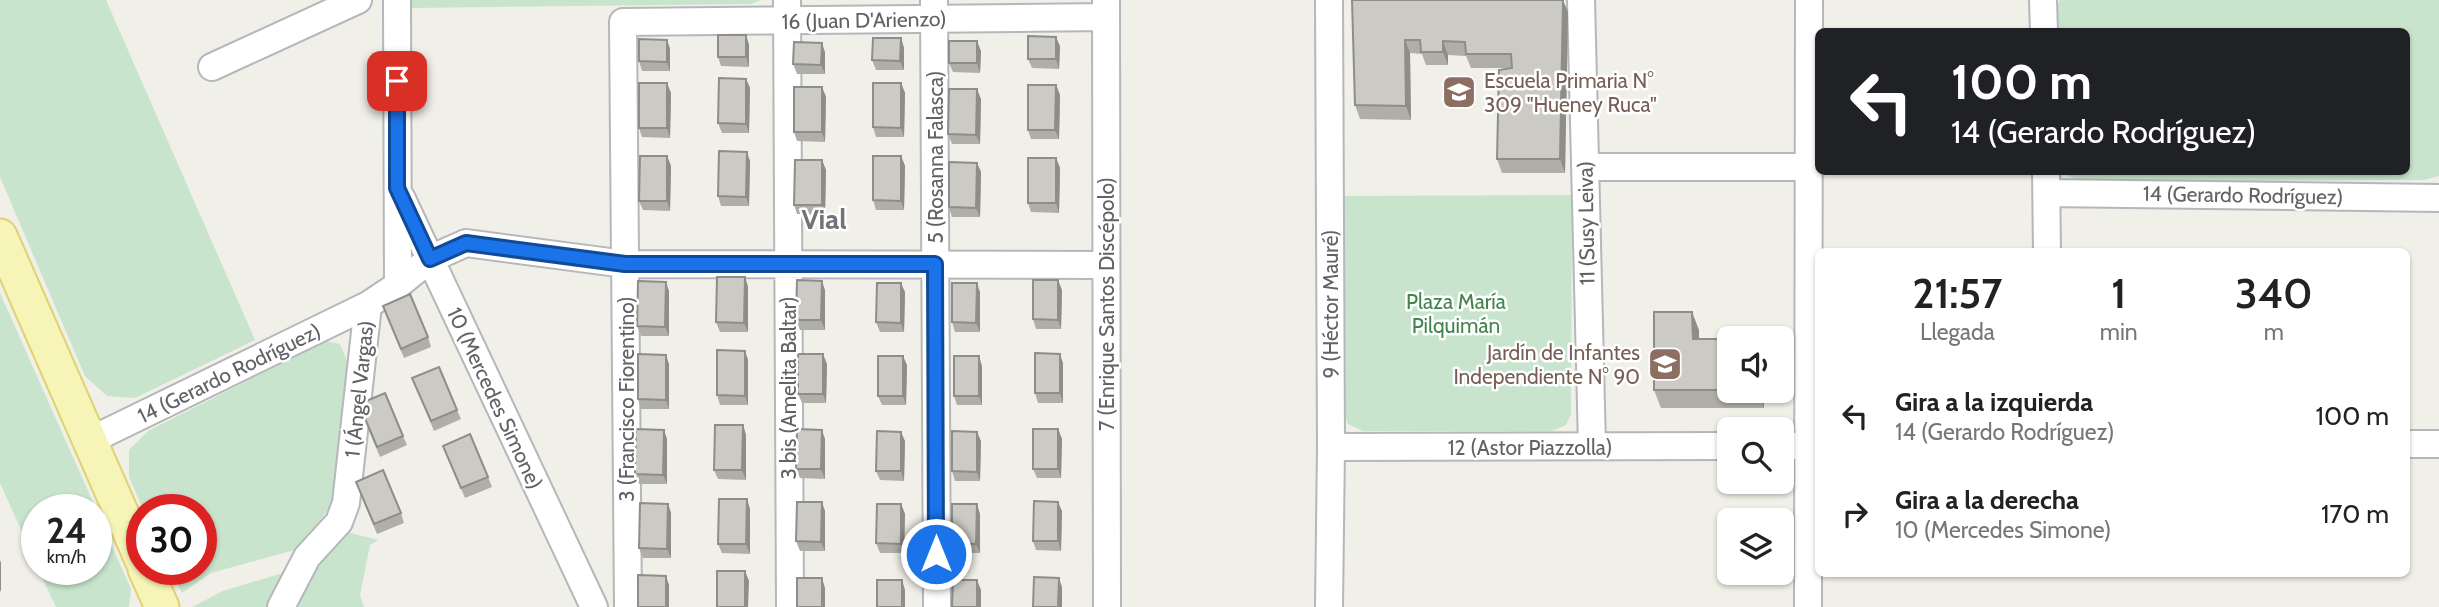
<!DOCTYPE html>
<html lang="es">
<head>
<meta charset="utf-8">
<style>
  :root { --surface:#fff; --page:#f6f6f6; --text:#222; --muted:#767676 }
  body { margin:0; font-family:Cabin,sans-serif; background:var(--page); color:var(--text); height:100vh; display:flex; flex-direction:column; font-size:26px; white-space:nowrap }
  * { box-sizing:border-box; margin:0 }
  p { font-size:23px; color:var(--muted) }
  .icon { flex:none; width:38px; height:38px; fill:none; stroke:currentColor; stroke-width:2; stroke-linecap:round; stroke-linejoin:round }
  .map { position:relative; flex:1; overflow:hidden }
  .details { position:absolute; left:1815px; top:248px; width:595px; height:329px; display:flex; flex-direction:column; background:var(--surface); border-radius:10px; box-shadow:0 2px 5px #0004 }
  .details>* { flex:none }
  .hud { position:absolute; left:1815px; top:28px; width:595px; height:147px; border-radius:10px; box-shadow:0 2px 5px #0004; background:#202124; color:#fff; overflow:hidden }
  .controls { position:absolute; left:1717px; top:326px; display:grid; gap:14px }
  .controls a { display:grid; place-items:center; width:77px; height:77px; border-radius:10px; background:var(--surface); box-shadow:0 2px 5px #0004; font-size:35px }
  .speed { position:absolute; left:21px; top:494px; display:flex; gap:14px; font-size:35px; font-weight:700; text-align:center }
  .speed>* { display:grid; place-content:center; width:91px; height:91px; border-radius:50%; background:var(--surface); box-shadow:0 2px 5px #0004; line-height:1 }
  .speed small { font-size:18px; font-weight:400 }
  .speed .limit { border:10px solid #d22; background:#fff; color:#111 }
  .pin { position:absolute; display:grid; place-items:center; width:60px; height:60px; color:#fff; margin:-30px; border-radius:14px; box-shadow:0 4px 10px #0006 }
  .me { position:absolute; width:77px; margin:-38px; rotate:0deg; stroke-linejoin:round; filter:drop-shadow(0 0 5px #0008) }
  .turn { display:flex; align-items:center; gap:24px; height:147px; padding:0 21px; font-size:32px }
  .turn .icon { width:91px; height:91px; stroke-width:2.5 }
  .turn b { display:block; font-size:49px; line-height:60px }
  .eta { display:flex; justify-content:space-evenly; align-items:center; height:119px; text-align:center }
  .eta b { font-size:42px; font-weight:600; line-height:49px }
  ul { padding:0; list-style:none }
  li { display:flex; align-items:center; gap:21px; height:98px; padding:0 21px }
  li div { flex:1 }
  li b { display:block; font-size:26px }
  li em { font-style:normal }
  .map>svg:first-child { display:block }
  .green { fill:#c8e4cc }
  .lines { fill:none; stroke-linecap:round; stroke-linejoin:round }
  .minor-casing { stroke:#b5b7bb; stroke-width:30 }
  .major-casing { stroke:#e1d270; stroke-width:37 }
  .minor { stroke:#fff; stroke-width:26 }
  .major { stroke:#f6f5b7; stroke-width:33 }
  .wall { fill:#afaea9 }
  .shaded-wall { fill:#8e8d89 }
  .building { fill:#cbcac4; stroke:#8e8d89; stroke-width:2 }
  .route-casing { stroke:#114b97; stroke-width:18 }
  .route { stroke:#1a73e8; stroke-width:12 }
  .labels { text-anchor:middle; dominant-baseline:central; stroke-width:5; stroke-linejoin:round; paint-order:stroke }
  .street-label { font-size:21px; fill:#606266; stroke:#fff }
  .education-label { font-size:21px; fill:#785e54; stroke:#fff; text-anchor:start }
  .park-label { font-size:21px; fill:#42844e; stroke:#fff }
  .district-label { font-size:28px; font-weight:bold; fill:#717378; stroke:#fff }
</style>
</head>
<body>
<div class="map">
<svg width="2439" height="607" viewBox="0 0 2439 607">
  <rect width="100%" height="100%" fill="#f0efe8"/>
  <path class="green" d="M 0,0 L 106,0 L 255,340 L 135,398 L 107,396 L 85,376 L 0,177 Z
    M 408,0 L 761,0 L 751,4 L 408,8 Z
    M 2060,0 L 2439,0 L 2439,176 L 2424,180 L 2084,182 L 2064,174 L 2063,172 L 2406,172 L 2406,32 L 2055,32 L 2055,10 Z
    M 1572,195 L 1571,414 L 1566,425 L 1552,431 L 1363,431 L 1348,424 L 1342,411 L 1340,196 Z
    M 0,293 L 96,509 L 37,509 L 37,565 L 0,483 Z
    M 326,341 L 340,344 L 347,361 L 334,502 L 298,549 L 211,573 L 182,593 L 170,569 L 201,569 L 201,509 L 143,509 L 129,477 L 129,450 L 148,431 Z
    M 96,510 L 131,589 L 129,607 L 56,607 L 38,569 L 96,569 Z
    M 343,531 L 378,540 L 370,545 L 360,595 L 364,607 L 293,607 L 315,565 Z
    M 293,570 L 273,607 L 192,607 L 223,591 Z"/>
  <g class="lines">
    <g class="minor-casing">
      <path id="minor" d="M 787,0 L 790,607
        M 934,0 L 937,607
        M 1581,0 L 1592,446
        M 2043,0 L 2044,32
        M 1106,2 L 1107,607
        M 212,67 L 358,0
        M 1585,167 L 1808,167
        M 2046,172 L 2047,252
        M 2047,193 L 2439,198
        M 401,197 L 594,607
        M 398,285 L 430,259 L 466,243 L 625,264 L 1106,265
        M 89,441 L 368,305
        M 2406,444 L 2439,444
        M 1782,446 L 1818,446
        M 1331,447 L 1729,446
        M 281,607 L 307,557 L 339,522 L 346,503 L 368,305 L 398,285 L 397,0
        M 628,607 L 623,22 L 1106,17
        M 1329,607 L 1331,447 L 1329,0
        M 1808,607 L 1809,0"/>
    </g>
    <g class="major-casing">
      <path id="major" d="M 0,236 L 142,560
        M 145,569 L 162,607"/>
    </g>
    <use href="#minor" class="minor"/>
    <use href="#major" class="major"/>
  </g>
  <path class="wall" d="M 1352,0 L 1568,12 L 1565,173 L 1502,173 L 1497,159 L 1512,68 L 1471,68 L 1466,56 L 1448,55 L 1448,65 L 1426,65 L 1422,54 L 1410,53 L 1411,120 L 1360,119 L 1355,105 Z
    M 746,35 L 749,45 L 749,67 L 721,66 L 718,57 Z
    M 901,38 L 904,48 L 904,70 L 876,70 L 872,60 Z
    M 667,40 L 670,49 L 670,71 L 642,71 L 639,61 Z
    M 1060,46 L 1059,69 L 1032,68 L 1028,59 Z
    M 981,51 L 980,73 L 953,72 L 949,63 Z
    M 825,52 L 825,74 L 797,74 L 793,64 Z
    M 746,79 L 750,88 L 749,133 L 722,133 L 718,123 Z
    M 901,83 L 905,93 L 904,137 L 876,137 L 873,127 Z
    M 1056,85 L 1060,95 L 1059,139 L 1031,139 L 1028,130 Z
    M 822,87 L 826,97 L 825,142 L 797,141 L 794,132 Z
    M 671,93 L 670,138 L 642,137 L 639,128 Z
    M 981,99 L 980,144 L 952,144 L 948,134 Z
    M 667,156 L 671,166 L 670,211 L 643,210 L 639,201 Z
    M 901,156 L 905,166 L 904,210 L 876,210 L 873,200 Z
    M 1056,158 L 1060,168 L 1059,213 L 1031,212 L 1028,203 Z
    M 822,160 L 826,170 L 825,215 L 797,214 L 794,205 Z
    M 750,161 L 749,206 L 721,206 L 718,196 Z
    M 977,163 L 981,172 L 980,217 L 952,217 L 949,207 Z
    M 745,277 L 748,287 L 748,332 L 720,332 L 716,322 Z
    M 825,290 L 825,330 L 800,330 L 796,320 Z
    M 1062,290 L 1061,329 L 1036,329 L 1033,319 Z
    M 669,291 L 669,336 L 641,336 L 637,326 Z
    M 905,292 L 904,332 L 880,332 L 876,322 Z
    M 980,292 L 980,332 L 955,332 L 952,322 Z
    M 386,315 L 428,337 L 431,347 L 404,358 Z
    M 1699,330 L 1699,339 L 1729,390 L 1764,390 L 1764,408 L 1661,408 L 1654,390 Z
    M 745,351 L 748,360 L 748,405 L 720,405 L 717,395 Z
    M 1063,363 L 1063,403 L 1038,403 L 1035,393 Z
    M 669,364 L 669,409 L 641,409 L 638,399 Z
    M 827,364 L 826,403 L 802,403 L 798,394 Z
    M 907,365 L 906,405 L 882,405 L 878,396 Z
    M 982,366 L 982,405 L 957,405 L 954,396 Z
    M 412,378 L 457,410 L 461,419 L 434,431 Z
    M 362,414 L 403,436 L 407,445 L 380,457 Z
    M 743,425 L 746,435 L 746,480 L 718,479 L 714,470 Z
    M 1058,429 L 1062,439 L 1061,478 L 1037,478 L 1033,469 Z
    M 667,439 L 667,484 L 639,484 L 635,474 Z
    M 825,439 L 825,479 L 800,478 L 796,469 Z
    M 905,441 L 904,481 L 880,480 L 876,471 Z
    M 981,441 L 980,481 L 955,481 L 952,471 Z
    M 447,455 L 488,477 L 492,487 L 465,498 Z
    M 359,491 L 401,513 L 404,523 L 377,534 Z
    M 668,504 L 671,513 L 671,558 L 643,558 L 639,548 Z
    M 901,504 L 905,514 L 904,553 L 880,553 L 876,543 Z
    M 750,509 L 750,554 L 722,553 L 718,544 Z
    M 825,511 L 825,551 L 800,551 L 796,541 Z
    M 1062,511 L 1061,551 L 1036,550 L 1033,541 Z
    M 980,514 L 980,553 L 955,553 L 952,543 Z"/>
  <path class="shaded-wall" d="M 1563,0 L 1568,12 L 1565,173 L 1560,159 Z
    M 746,35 L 749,45 L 749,67 L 746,57 Z
    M 1056,37 L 1060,46 L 1059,69 L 1056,59 Z
    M 901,38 L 904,48 L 904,70 L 900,61 Z
    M 667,40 L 670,49 L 670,71 L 667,62 Z
    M 1405,40 L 1410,53 L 1411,120 L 1406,106 Z
    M 977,41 L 981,51 L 980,73 L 977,63 Z
    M 1443,41 L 1448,55 L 1448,65 L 1443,52 Z
    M 822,43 L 825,52 L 825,74 L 821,65 Z
    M 746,79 L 750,88 L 749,133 L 746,124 Z
    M 667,83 L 671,93 L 670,138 L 667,128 Z
    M 901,83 L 905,93 L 904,137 L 901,128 Z
    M 1056,85 L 1060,95 L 1059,139 L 1055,130 Z
    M 822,87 L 826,97 L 825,142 L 822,132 Z
    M 977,89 L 981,99 L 980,144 L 976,135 Z
    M 747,152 L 750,161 L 749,206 L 746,197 Z
    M 667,156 L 671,166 L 670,211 L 667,201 Z
    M 901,156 L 905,166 L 904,210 L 901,201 Z
    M 1056,158 L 1060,168 L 1059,213 L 1056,203 Z
    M 822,160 L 826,170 L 825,215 L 822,205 Z
    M 977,163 L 981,172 L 980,217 L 976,208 Z
    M 745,277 L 748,287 L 748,332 L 744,323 Z
    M 1058,280 L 1062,290 L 1061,329 L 1058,320 Z
    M 822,281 L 825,290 L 825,330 L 821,320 Z
    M 666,282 L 669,291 L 669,336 L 665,327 Z
    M 901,283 L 905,292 L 904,332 L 901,323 Z
    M 977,283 L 980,292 L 980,332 L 976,323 Z
    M 1692,312 L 1699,330 L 1699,356 L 1693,339 Z
    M 745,351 L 748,360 L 748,405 L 745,396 Z
    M 823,354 L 827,364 L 826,403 L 823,394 Z
    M 1060,354 L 1063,363 L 1063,403 L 1060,393 Z
    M 666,355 L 669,364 L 669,409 L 666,400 Z
    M 903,356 L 907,365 L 906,405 L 903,396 Z
    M 979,356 L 982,366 L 982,405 L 979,396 Z
    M 1758,390 L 1764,390 L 1764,408 Z
    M 743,425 L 746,435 L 746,480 L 742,470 Z
    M 1058,429 L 1062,439 L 1061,478 L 1058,469 Z
    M 664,430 L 667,439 L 667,484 L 663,475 Z
    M 822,430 L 825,439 L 825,479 L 821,469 Z
    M 901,432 L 905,441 L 904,481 L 901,471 Z
    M 977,432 L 981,441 L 980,481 L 977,472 Z
    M 747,499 L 750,509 L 750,554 L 746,544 Z
    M 822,502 L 825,511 L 825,551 L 821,542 Z
    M 1058,502 L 1062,511 L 1061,551 L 1058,541 Z
    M 668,504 L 671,513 L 671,558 L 667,549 Z
    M 901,504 L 905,514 L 904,553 L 901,544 Z
    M 977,504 L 980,514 L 980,553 L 976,544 Z
    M 0,560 L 1,563 L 1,592 L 0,590 Z
    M 745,571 L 749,581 L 748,607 L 745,607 Z
    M 666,576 L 669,585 L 669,607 L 666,607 Z
    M 822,578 L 825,588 L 825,607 L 822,607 Z
    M 1059,578 L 1062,587 L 1062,607 L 1058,607 Z
    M 902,580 L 905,590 L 905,607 L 902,607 Z
    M 977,580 L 981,590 L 981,607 L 977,607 Z"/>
  <path class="building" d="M 1352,0 L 1563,0 L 1560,159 L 1497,159 L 1499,70 L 1512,68 L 1511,54 L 1466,54 L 1465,42 L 1443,41 L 1443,52 L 1421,52 L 1420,40 L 1405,40 L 1406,106 L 1355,105 Z
    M 718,35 L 746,35 L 746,57 L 718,57 Z
    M 1028,36 L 1056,37 L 1056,59 L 1028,59 Z
    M 873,38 L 901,38 L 900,61 L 872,60 Z
    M 639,39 L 667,40 L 667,62 L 639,61 Z
    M 949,41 L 977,41 L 977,63 L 949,63 Z
    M 794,42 L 822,43 L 821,65 L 793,64 Z
    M 719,78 L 746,79 L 746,124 L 718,123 Z
    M 639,83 L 667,83 L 667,128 L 639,128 Z
    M 873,83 L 901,83 L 901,128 L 873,127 Z
    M 1028,85 L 1056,85 L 1055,130 L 1028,130 Z
    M 794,87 L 822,87 L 822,132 L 794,132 Z
    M 949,89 L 977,89 L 976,135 L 948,134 Z
    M 719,151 L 747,152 L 746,197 L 718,196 Z
    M 640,156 L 667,156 L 667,201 L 639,201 Z
    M 873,156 L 901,156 L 901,201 L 873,200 Z
    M 1028,158 L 1056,158 L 1056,203 L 1028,203 Z
    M 795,160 L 822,160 L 822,205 L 794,205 Z
    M 949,162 L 977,163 L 976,208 L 949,207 Z
    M 717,277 L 745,277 L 744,323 L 716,322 Z
    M 797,280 L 822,281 L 821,320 L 796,320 Z
    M 1033,280 L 1058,280 L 1058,320 L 1033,319 Z
    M 638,281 L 666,282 L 665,327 L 637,326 Z
    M 877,283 L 901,283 L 901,323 L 876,322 Z
    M 952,283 L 977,283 L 976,323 L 952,322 Z
    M 410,294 L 428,337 L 401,349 L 383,306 Z
    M 1654,312 L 1692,312 L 1693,339 L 1729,339 L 1729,390 L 1758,390 L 1654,390 Z
    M 717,350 L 745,351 L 745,396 L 717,395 Z
    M 1035,353 L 1060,354 L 1060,393 L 1035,393 Z
    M 638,354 L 666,355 L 666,400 L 638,399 Z
    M 798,354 L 823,354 L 823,394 L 798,394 Z
    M 878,356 L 903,356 L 903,396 L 878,396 Z
    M 954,356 L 979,356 L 979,396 L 954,396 Z
    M 439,367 L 457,410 L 431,421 L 412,378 Z
    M 385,393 L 403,436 L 377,447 L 359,404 Z
    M 715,425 L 743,425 L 742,470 L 714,470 Z
    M 636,429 L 664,430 L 663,475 L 635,474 Z
    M 797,429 L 822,430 L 821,469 L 796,469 Z
    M 1033,429 L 1058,429 L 1058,469 L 1033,469 Z
    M 877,431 L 901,432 L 901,471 L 876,471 Z
    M 952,431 L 977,432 L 977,472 L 952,471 Z
    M 470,434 L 488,477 L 461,488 L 443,446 Z
    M 383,470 L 401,513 L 374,524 L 356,482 Z
    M 719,499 L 747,499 L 746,544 L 718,544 Z
    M 1034,501 L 1058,502 L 1058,541 L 1033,541 Z
    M 797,502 L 822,502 L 821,542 L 796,541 Z
    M 640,503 L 668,504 L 667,549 L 639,548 Z
    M 877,504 L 901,504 L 901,544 L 876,543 Z
    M 952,504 L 977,504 L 976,544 L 952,543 Z
    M 717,571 L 745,571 L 745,607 L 717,607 Z
    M 638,575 L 666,576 L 666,607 L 638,607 Z
    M 1034,577 L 1059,578 L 1058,607 L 1033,607 Z
    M 797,578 L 822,578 L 822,607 L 797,607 Z
    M 877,580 L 902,580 L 902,607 L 877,607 Z
    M 953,580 L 977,580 L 977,607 L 952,607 Z"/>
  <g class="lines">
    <g class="route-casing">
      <path id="route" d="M 397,81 L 397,188 L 430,259 L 466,243 L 625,264 L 935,264 L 936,554"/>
    </g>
    <use href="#route" class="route"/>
  </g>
  <defs>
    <g id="school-square" transform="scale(1.75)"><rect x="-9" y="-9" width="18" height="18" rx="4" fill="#8d6e63" stroke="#fff"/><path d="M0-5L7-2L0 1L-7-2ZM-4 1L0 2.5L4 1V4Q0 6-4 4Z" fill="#fff"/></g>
  </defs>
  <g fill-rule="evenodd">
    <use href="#school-square" x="1459" y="92"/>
    <use href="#school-square" x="1665" y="364"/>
  </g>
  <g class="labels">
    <g class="street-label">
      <text transform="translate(864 20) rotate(-1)">16 (Juan D'Arienzo)</text>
      <text transform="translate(935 157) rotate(-90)">5 (Rosanna Falasca)</text>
      <text transform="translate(2243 195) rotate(1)">14 (Gerardo Rodríguez)</text>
      <text transform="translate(1586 223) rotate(-91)">11 (Susy Leiva)</text>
      <text transform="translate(1106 304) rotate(-90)">7 (Enrique Santos Discépolo)</text>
      <text transform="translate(1330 304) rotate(-90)">9 (Héctor Mauré)</text>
      <text transform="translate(229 373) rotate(-26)">14 (Gerardo Rodríguez)</text>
      <text transform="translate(788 388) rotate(-90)">3 bis (Amelita Baltar)</text>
      <text transform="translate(359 389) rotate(-84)">1 (Ángel Vargas)</text>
      <text transform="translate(495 398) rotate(65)">10 (Mercedes Simone)</text>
      <text transform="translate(626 399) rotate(-90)">3 (Francisco Fiorentino)</text>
      <text x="1530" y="447">12 (Astor Piazzolla)</text>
    </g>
    <g class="education-label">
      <text x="1484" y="80">Escuela Primaria N°<tspan x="1484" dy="24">309 "Hueney Ruca"</tspan></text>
      <text x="1640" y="352" text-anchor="end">Jardín de Infantes<tspan x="1640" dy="24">Independiente N° 90</tspan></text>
    </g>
    <g class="park-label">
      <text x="1456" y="301">Plaza María<tspan x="1456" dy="24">Pilquimán</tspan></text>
    </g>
    <g class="district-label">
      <text x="824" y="219">Vial</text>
    </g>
  </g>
</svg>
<div class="controls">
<a><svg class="icon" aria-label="sound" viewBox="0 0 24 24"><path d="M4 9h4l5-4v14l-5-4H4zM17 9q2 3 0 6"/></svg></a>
<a><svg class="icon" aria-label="search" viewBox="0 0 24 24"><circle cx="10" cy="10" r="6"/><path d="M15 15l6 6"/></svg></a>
<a><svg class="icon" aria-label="layers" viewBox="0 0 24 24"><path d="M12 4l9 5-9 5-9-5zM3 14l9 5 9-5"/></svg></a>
</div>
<div class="speed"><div>24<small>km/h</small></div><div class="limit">30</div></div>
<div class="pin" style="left:397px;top:81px;background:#d93025"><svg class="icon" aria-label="arrive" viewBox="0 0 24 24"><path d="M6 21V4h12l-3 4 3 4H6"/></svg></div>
<svg class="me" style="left:936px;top:554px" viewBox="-20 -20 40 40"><circle r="17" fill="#1a73e8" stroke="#fff" stroke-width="3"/><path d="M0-11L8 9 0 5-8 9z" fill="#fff"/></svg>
<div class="hud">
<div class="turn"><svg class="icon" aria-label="left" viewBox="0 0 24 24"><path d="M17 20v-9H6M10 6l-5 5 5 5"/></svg><div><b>100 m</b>14 (Gerardo Rodríguez)</div></div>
</div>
<section class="details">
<div class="eta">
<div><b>21:57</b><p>Llegada</p></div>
<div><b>1</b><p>min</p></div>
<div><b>340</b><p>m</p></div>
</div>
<ul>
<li><svg class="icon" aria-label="left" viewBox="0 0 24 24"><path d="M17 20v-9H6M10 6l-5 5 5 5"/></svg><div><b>Gira a la izquierda</b><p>14 (Gerardo Rodríguez)</p></div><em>100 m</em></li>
<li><svg class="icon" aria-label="right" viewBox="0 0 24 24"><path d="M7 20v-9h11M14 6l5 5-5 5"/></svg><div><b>Gira a la derecha</b><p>10 (Mercedes Simone)</p></div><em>170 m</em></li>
</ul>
</section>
</div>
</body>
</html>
